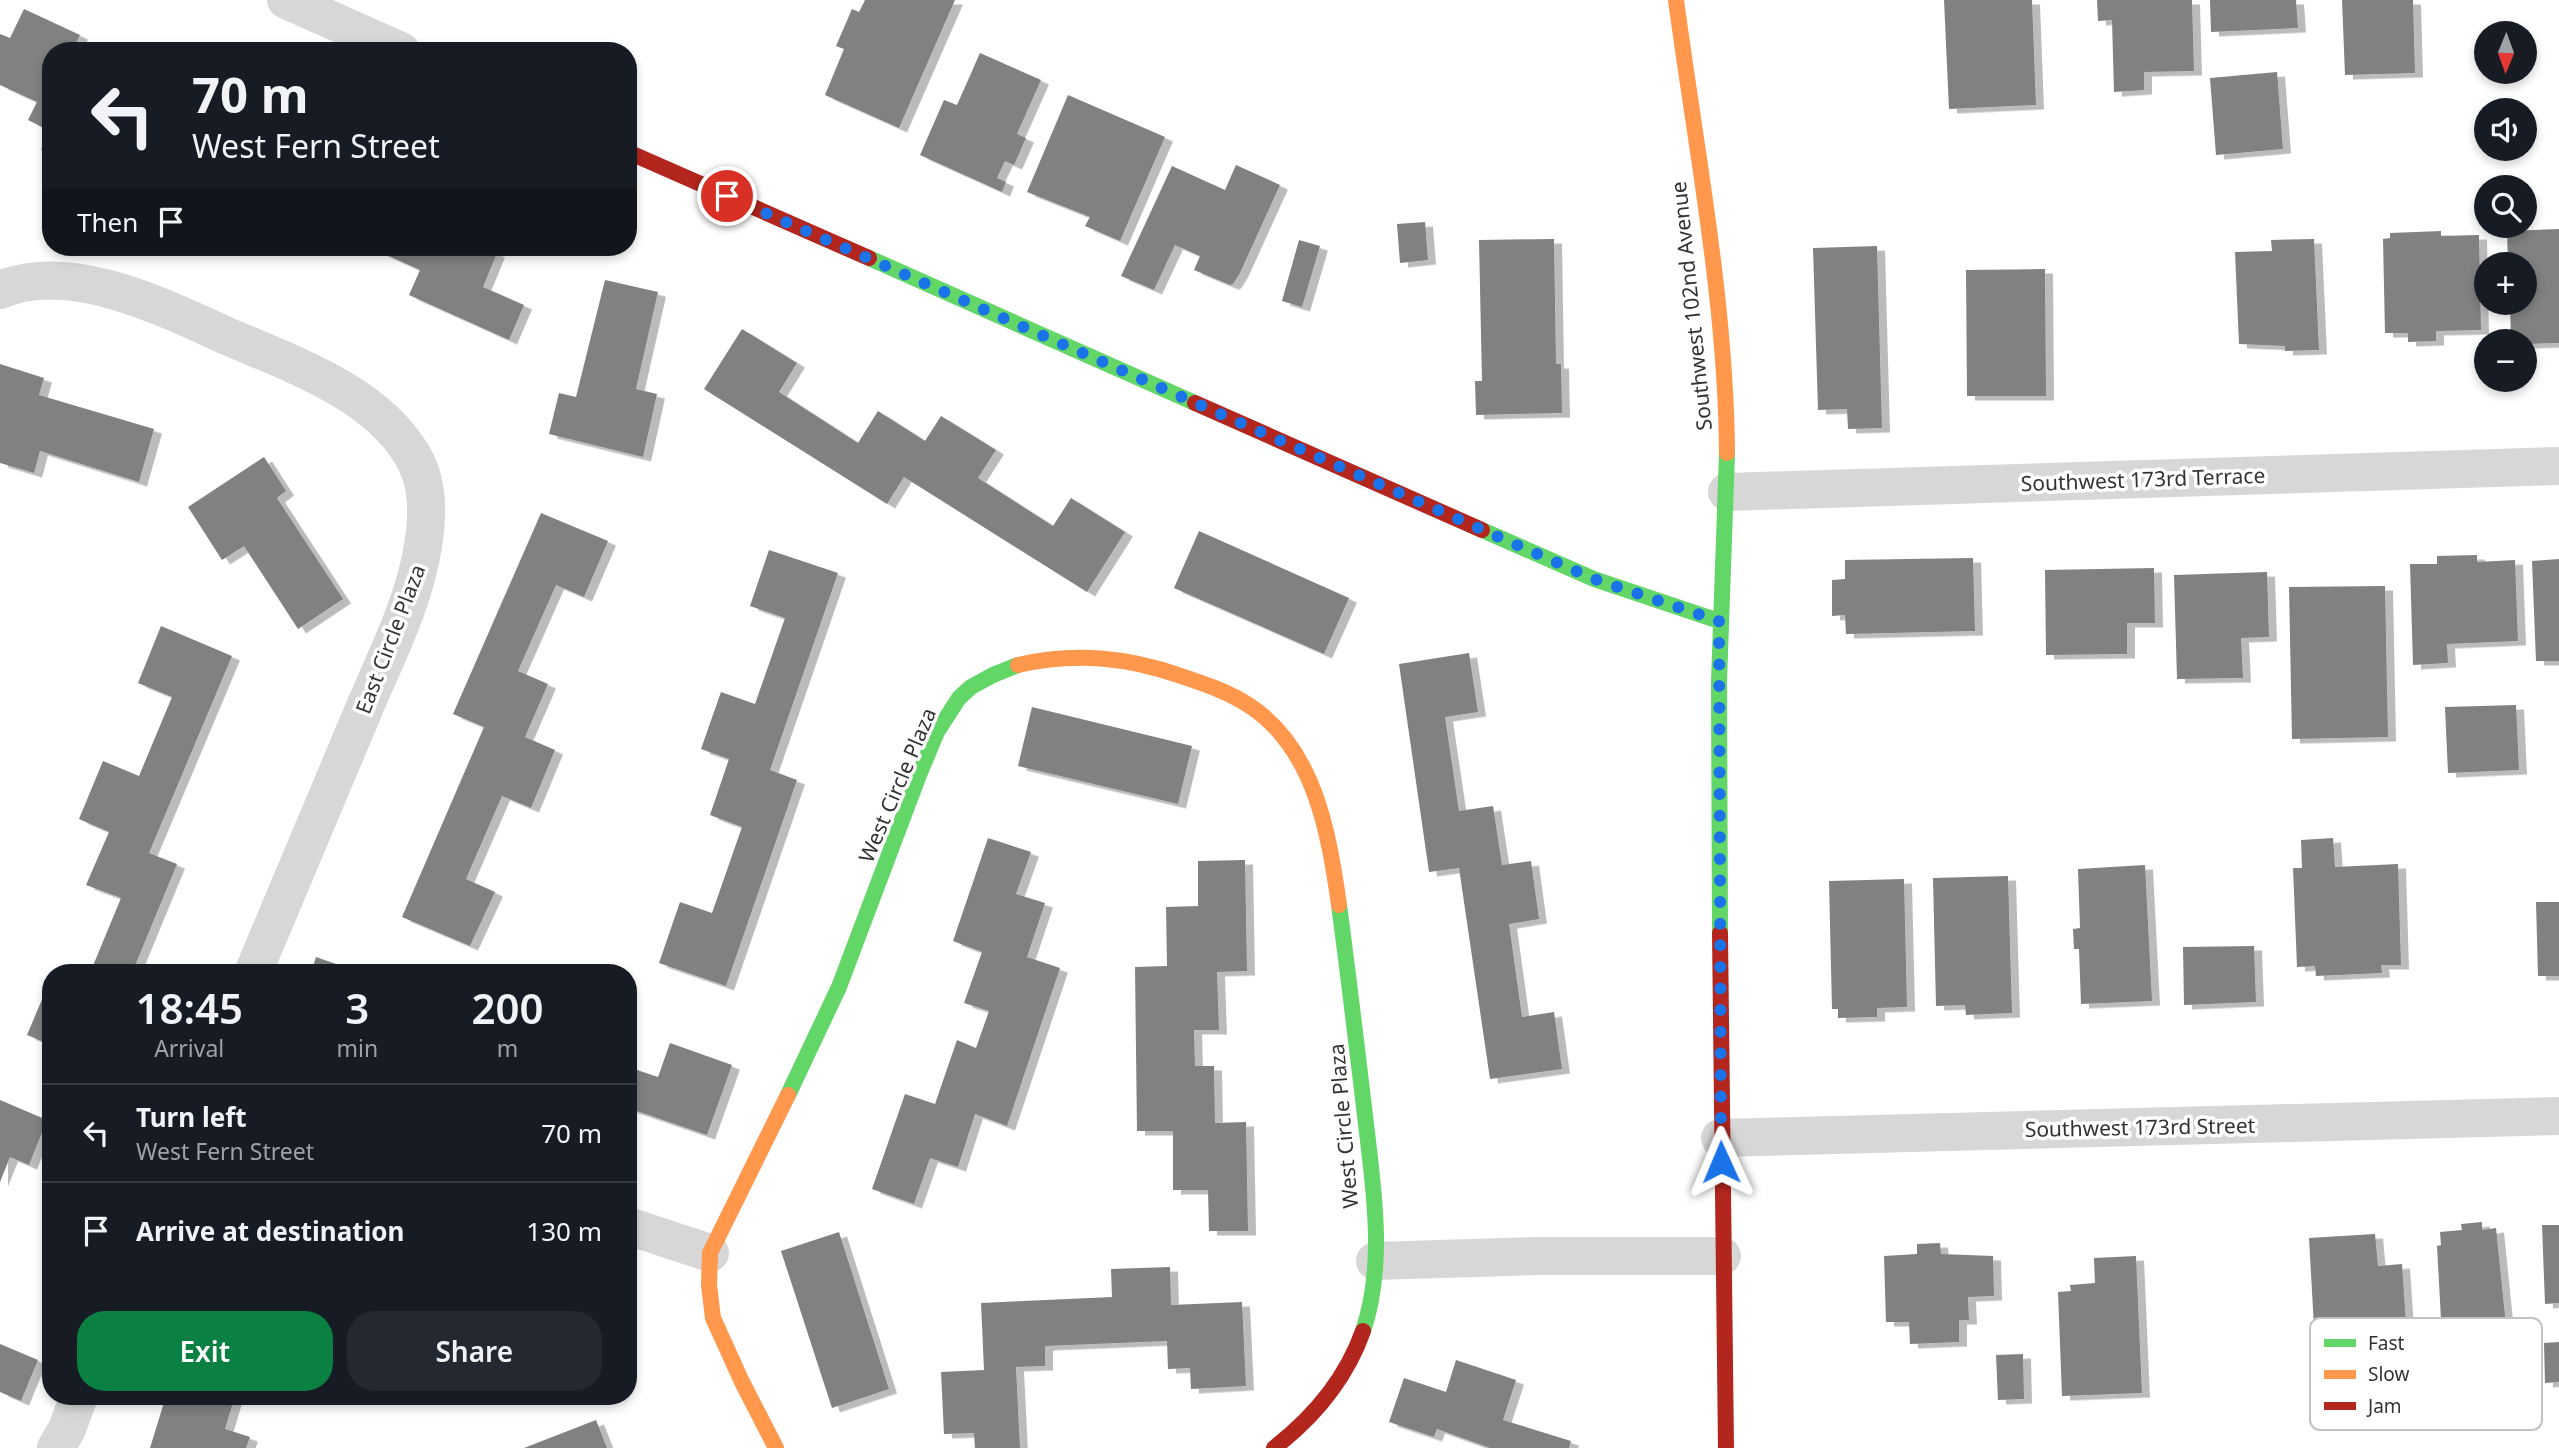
<!DOCTYPE html>
<html lang="en">
<head>
<meta charset="utf-8">
<style>
  :root { --surface:#171b24; --page:#242831; --text:#f1f3f6; --muted:#9ea1a6; --line:#363941; --accent:#0b8043 }
  body { margin:0; font-family:"Noto Sans",sans-serif; background:var(--page); color:var(--text); height:100vh; display:flex; flex-direction:column; font-size:26px; white-space:nowrap }
  * { box-sizing:border-box; margin:0 }
  p { font-size:23px; color:var(--muted) }
  .icon { flex:none; width:38px; height:38px; fill:none; stroke:currentColor; stroke-width:2; stroke-linecap:round; stroke-linejoin:round }
  .map { position:relative; flex:1; overflow:hidden }
  .side { position:absolute; left:42px; top:964px; width:595px; height:441px; display:flex; flex-direction:column; background:var(--surface); border-radius:28px; box-shadow:0 4px 10px #0003 }
  .side>* { flex:none }
  .guide { position:absolute; left:42px; top:42px; width:595px; height:214px; border-radius:28px; box-shadow:0 4px 10px #0003; background:#171b24; color:var(--text); overflow:hidden }
  .needle { width:46px; rotate:181deg }
  .controls { position:absolute; left:2474px; top:21px; display:grid; gap:14px }
  .controls a { display:grid; place-items:center; width:63px; height:63px; border-radius:50%; background:var(--surface); box-shadow:0 4px 10px #0003; font-size:35px }
  .pin { position:absolute; display:grid; place-items:center; width:60px; height:60px; color:#fff; margin:-30px; border:4px solid #fff; border-radius:50%; box-shadow:0 2px 7px #0007 }
  .me { position:absolute; width:77px; margin:-38px; rotate:359deg; stroke-linejoin:round; filter:drop-shadow(0 0 5px #0008) }
  .turn { display:flex; align-items:center; gap:24px; height:147px; padding:0 35px; font-size:32px }
  .turn .icon { width:91px; height:91px; stroke-width:2.5 }
  .turn b { display:block; font-size:49px; line-height:60px }
  .then { display:flex; align-items:center; height:66px; padding:0 35px; background:#0003; gap:14px; font-size:26px }
  .eta { display:flex; justify-content:space-evenly; align-items:center; height:119px; text-align:center }
  .eta b { font-size:42px; font-weight:600; line-height:49px }
  .button { display:flex; gap:14px; margin-top:auto; padding:14px 35px }
  .button a { flex:1; height:80px; border-radius:28px; background:var(--accent); color:#fff; font-size:28px; font-weight:600; line-height:80px; text-align:center }
  .button a+a { background:var(--page); color:var(--text) }
  ul { padding:0; list-style:none }
  li { display:flex; align-items:center; gap:21px; height:98px; padding:0 35px; border-top:2px solid var(--line) }
  li div { flex:1 }
  li b { display:block; font-size:26px }
  li em { font-style:normal }
  .map>svg:first-child { display:block }
  .building { fill:#818181; filter:url(#shadow) }
  .lines { fill:none; stroke-linecap:round; stroke-linejoin:round }
  .street { stroke:#d7d7d7; stroke-width:38 }
  .fast { stroke:#63d668; stroke-width:16 }
  .slow { stroke:#ff974d; stroke-width:16 }
  .jam { stroke:#b3261e; stroke-width:16 }
  .route { stroke:#1a73e8; stroke-width:12; stroke-dasharray:0 21.6 }
  .labels { text-anchor:middle; dominant-baseline:central; stroke-width:7; stroke-linejoin:round; paint-order:stroke }
  .street-label { font-size:21px; fill:#333; stroke:#fff }
  .key { fill:#fff; stroke:#c2c2c2; stroke-width:2 }
  .key-label { font-size:19px; fill:#333 }
</style>
</head>
<body>
<div class="map">
<svg width="2559" height="1448" viewBox="0 0 2559 1448">
  <defs>
    <filter id="shadow"><feDropShadow dx="8" dy="4.5" stdDeviation="0" flood-color="#0004"/></filter>
  </defs>
  <rect width="100%" height="100%" fill="#fff"/>
  <path class="building" d="M 865,0 L 955,0 L 899,128 L 825,95 L 844,49 L 836,46 L 852,9 L 859,12 Z
    M 1944,0 L 2032,0 L 2036,105 L 1949,109 Z
    M 2097,0 L 2192,0 L 2194,71 L 2144,72 L 2144,90 L 2114,92 L 2112,20 L 2098,21 Z
    M 2210,0 L 2296,0 L 2298,28 L 2211,32 Z
    M 2342,0 L 2413,0 L 2415,73 L 2345,75 Z
    M 24,9 L 80,35 L 72,51 L 51,51 L 51,155 L 41,150 L 50,131 L 28,120 L 37,102 L 0,85 L 0,34 L 10,38 Z
    M 980,53 L 1041,80 L 1017,134 L 1026,138 L 1014,165 L 1005,161 L 997,178 L 1006,182 L 1002,192 L 920,155 L 944,100 L 957,105 Z
    M 2277,72 L 2283,149 L 2216,155 L 2210,78 Z
    M 1068,95 L 1165,137 L 1120,241 L 1085,226 L 1090,217 L 1027,192 Z
    M 1236,165 L 1280,185 L 1240,273 L 1233,284 L 1230,285 L 1194,270 L 1200,256 L 1175,245 L 1154,290 L 1121,276 L 1172,166 L 1225,190 Z
    M 1425,222 L 1428,260 L 1400,263 L 1397,224 Z
    M 2559,229 L 2559,343 L 2525,344 L 2525,341 L 2511,341 L 2510,303 L 2525,303 L 2525,264 L 2508,264 L 2507,231 Z
    M 2441,231 L 2441,236 L 2479,235 L 2481,330 L 2436,331 L 2436,341 L 2408,342 L 2408,333 L 2385,333 L 2383,239 L 2390,238 L 2390,233 Z
    M 1554,239 L 1556,364 L 1561,364 L 1562,413 L 1476,415 L 1475,381 L 1482,381 L 1479,240 Z
    M 2314,239 L 2319,350 L 2285,351 L 2285,346 L 2239,344 L 2235,252 L 2272,251 L 2271,240 Z
    M 1299,240 L 1320,246 L 1302,307 L 1282,301 Z
    M 1877,246 L 1882,428 L 1848,429 L 1847,409 L 1818,410 L 1813,248 Z
    M 369,247 L 483,247 L 497,253 L 483,287 L 524,305 L 509,340 L 409,295 L 420,270 Z
    M 2045,269 L 2046,396 L 1967,396 L 1966,270 Z
    M 605,280 L 658,292 L 636,389 L 657,394 L 643,457 L 549,434 L 559,393 L 576,397 Z
    M 742,329 L 797,363 L 779,392 L 858,443 L 878,411 L 925,441 L 941,416 L 996,450 L 978,478 L 1053,526 L 1071,498 L 1125,532 L 1087,592 L 904,477 L 887,504 L 704,389 Z
    M 0,364 L 44,378 L 39,395 L 154,429 L 139,482 L 40,451 L 34,473 L 0,463 Z
    M 264,457 L 286,491 L 277,498 L 343,599 L 298,629 L 244,546 L 222,560 L 188,507 Z
    M 541,513 L 608,541 L 584,597 L 556,585 L 518,671 L 548,684 L 525,737 L 555,750 L 531,808 L 502,796 L 466,879 L 495,892 L 470,946 L 402,917 L 484,727 L 453,714 Z
    M 1199,531 L 1349,598 L 1324,654 L 1174,588 Z
    M 769,550 L 838,573 L 770,770 L 797,780 L 726,986 L 659,963 L 680,902 L 712,913 L 742,827 L 710,815 L 729,759 L 701,749 L 721,692 L 755,704 L 785,618 L 750,606 Z
    M 2477,555 L 2477,562 L 2515,560 L 2518,641 L 2447,644 L 2448,663 L 2413,665 L 2410,564 L 2437,564 L 2437,556 Z
    M 1973,558 L 1975,631 L 1846,634 L 1845,615 L 1832,616 L 1832,580 L 1845,579 L 1845,560 Z
    M 2559,559 L 2559,661 L 2536,661 L 2532,561 Z
    M 2154,568 L 2155,623 L 2127,623 L 2127,654 L 2046,655 L 2045,570 Z
    M 2267,572 L 2269,637 L 2241,638 L 2243,678 L 2177,679 L 2174,575 Z
    M 2385,586 L 2388,737 L 2292,739 L 2289,587 Z
    M 161,626 L 232,656 L 149,853 L 177,864 L 132,973 L 90,973 L 121,898 L 86,885 L 109,832 L 79,819 L 103,761 L 139,776 L 172,697 L 138,683 Z
    M 1469,653 L 1478,712 L 1445,717 L 1459,811 L 1493,806 L 1502,865 L 1531,861 L 1539,919 L 1509,924 L 1522,1017 L 1554,1012 L 1562,1069 L 1490,1079 L 1459,868 L 1429,872 L 1399,664 Z
    M 2516,705 L 2519,770 L 2448,773 L 2445,707 Z
    M 1032,707 L 1192,746 L 1178,804 L 1018,766 Z
    M 988,838 L 1031,852 L 1016,894 L 1045,903 L 1027,957 L 1060,968 L 1007,1126 L 975,1114 L 958,1167 L 930,1158 L 914,1204 L 872,1189 L 905,1094 L 935,1104 L 957,1040 L 976,1048 L 989,1011 L 964,1003 L 982,952 L 953,941 Z
    M 2333,838 L 2335,867 L 2398,864 L 2401,965 L 2381,965 L 2382,973 L 2316,976 L 2315,966 L 2297,967 L 2293,868 L 2302,868 L 2301,840 Z
    M 1245,860 L 1247,971 L 1217,972 L 1219,1030 L 1194,1030 L 1195,1066 L 1214,1066 L 1215,1123 L 1246,1122 L 1248,1231 L 1209,1231 L 1208,1190 L 1173,1190 L 1173,1131 L 1137,1131 L 1135,967 L 1167,966 L 1166,907 L 1198,906 L 1198,861 Z
    M 2145,865 L 2152,1001 L 2081,1004 L 2079,949 L 2074,949 L 2073,929 L 2080,928 L 2078,869 Z
    M 2008,876 L 2012,1013 L 1966,1015 L 1965,1005 L 1936,1006 L 1933,878 Z
    M 1904,879 L 1907,1007 L 1877,1008 L 1877,1017 L 1838,1018 L 1838,1009 L 1832,1009 L 1829,881 Z
    M 2536,902 L 2559,902 L 2559,976 L 2538,976 Z
    M 2254,946 L 2256,1002 L 2184,1005 L 2183,947 Z
    M 316,957 L 362,973 L 311,973 Z
    M 51,978 L 51,1045 L 27,1035 Z
    M 670,1043 L 732,1065 L 707,1135 L 628,1108 L 628,1067 L 658,1077 Z
    M 0,1100 L 47,1120 L 29,1165 L 10,1157 L 0,1182 Z
    M 2482,1222 L 2482,1230 L 2496,1228 L 2507,1335 L 2488,1336 L 2490,1352 L 2466,1354 L 2465,1335 L 2442,1337 L 2437,1246 L 2441,1245 L 2440,1232 L 2462,1230 L 2461,1224 Z
    M 2542,1225 L 2559,1225 L 2559,1303 L 2545,1304 Z
    M 839,1232 L 889,1389 L 832,1408 L 781,1251 Z
    M 2375,1234 L 2378,1266 L 2402,1264 L 2406,1323 L 2314,1327 L 2309,1238 Z
    M 1940,1243 L 1941,1254 L 1993,1256 L 1994,1296 L 1968,1297 L 1969,1320 L 1959,1320 L 1959,1342 L 1910,1344 L 1909,1322 L 1886,1322 L 1884,1256 L 1917,1254 L 1917,1244 Z
    M 2136,1256 L 2142,1393 L 2062,1396 L 2058,1292 L 2071,1291 L 2070,1285 L 2095,1283 L 2094,1258 Z
    M 1170,1267 L 1171,1305 L 1242,1302 L 1246,1386 L 1191,1389 L 1190,1368 L 1168,1369 L 1167,1341 L 1045,1346 L 1045,1366 L 1016,1367 L 1020,1448 L 975,1448 L 974,1433 L 944,1434 L 941,1372 L 984,1370 L 981,1303 L 1112,1297 L 1111,1269 Z
    M 2559,1342 L 2559,1382 L 2545,1383 L 2544,1343 Z
    M 0,1344 L 38,1360 L 21,1401 L 0,1392 Z
    M 2023,1354 L 2024,1399 L 1998,1400 L 1996,1355 Z
    M 1456,1360 L 1516,1380 L 1503,1420 L 1571,1441 L 1569,1448 L 1490,1448 L 1437,1429 L 1434,1437 L 1389,1422 L 1404,1378 L 1446,1392 Z
    M 166,1396 L 235,1396 L 225,1429 L 250,1437 L 246,1448 L 150,1448 Z
    M 596,1420 L 607,1448 L 524,1448 Z"/>
  <g class="lines">
    <path class="street" d="M 286,0 L 401,51
      M 0,290 C 70,260 162,307 227,336 C 291,364 373,391 411,453 C 429,481 428,515 423,546 C 414,603 386,657 364,709 C 327,797 290,885 253,973
      M 1727,492 L 2559,466
      M 1720,1138 L 2559,1116
      M 628,1226 L 710,1253
      M 1375,1261 L 1538,1256 L 1722,1256
      M 56,1448 L 67,1429 L 79,1396"/>
    <path class="fast" d="M 869,258 L 1195,403
      M 1482,530 L 1594,579 L 1719,621
      M 1339,905 C 1348,972 1356,1040 1364,1107 C 1372,1179 1387,1261 1363,1331
      M 1720,933 L 1719,682 L 1727,453
      M 788,1095 L 839,987 L 919,775 L 937,732 L 959,698 L 971,687 L 993,675 L 1018,665"/>
    <path class="slow" d="M 1676,0 C 1696,150 1726,302 1727,453
      M 1018,665 C 1075,652 1127,657 1181,676 C 1205,684 1229,692 1250,706 C 1315,749 1329,834 1339,905
      M 776,1448 L 742,1382 L 713,1318 L 709,1285 L 710,1253 L 788,1095"/>
    <path class="jam" d="M 628,152 L 869,258
      M 1195,403 L 1482,530
      M 1720,933 L 1726,1448
      M 1274,1448 C 1314,1417 1346,1379 1363,1331"/>
  </g>
  <g class="lines">
    <path class="route" d="M 727,196 L 1594,579 L 1719,621 L 1721,1162"/>
  </g>
  <g class="labels">
    <g class="street-label">
      <text transform="translate(1691 306) rotate(-96)">Southwest 102nd Avenue</text>
      <text transform="translate(2143 479) rotate(-2)">Southwest 173rd Terrace</text>
      <text transform="translate(390 639) rotate(-69)">East Circle Plaza</text>
      <text transform="translate(897 785) rotate(-67)">West Circle Plaza</text>
      <text transform="translate(1343 1126) rotate(-95)">West Circle Plaza</text>
      <text transform="translate(2140 1127) rotate(-1)">Southwest 173rd Street</text>
    </g>
  </g>
  <rect x="2310" y="1318" width="232" height="112" rx="10" class="key"/>
  <rect x="2324" y="1339" width="32" height="8" fill="#63d668"/>
  <rect x="2324" y="1370" width="32" height="9" fill="#ff974d"/>
  <rect x="2324" y="1402" width="32" height="8" fill="#b3261e"/>
  <g class="key-label">
    <text x="2368" y="1350">Fast</text>
    <text x="2368" y="1381">Slow</text>
    <text x="2368" y="1413">Jam</text>
  </g>
</svg>
<div class="controls">
<a><svg class="needle" viewBox="-14 -14 28 28"><path d="M0-13l5 13h-10z" fill="#e53935"/><path d="M0 13l5-13h-10z" fill="#9ea1a6"/></svg></a>
<a><svg class="icon" aria-label="sound" viewBox="0 0 24 24"><path d="M4 9h4l5-4v14l-5-4H4zM17 9q2 3 0 6"/></svg></a>
<a><svg class="icon" aria-label="search" viewBox="0 0 24 24"><circle cx="10" cy="10" r="6"/><path d="M15 15l6 6"/></svg></a>
<a>+</a>
<a>−</a>
</div>
<div class="pin" style="left:727px;top:196px;background:#d93025"><svg class="icon" aria-label="arrive" viewBox="0 0 24 24"><path d="M6 21V4h12l-3 4 3 4H6"/></svg></div>
<svg class="me" style="left:1721px;top:1162px" viewBox="-20 -20 40 40"><path d="M0-17L14 15 0 8-14 15z" fill="#1a73e8" stroke="#fff" stroke-width="4"/></svg>
<div class="guide">
<div class="turn"><svg class="icon" aria-label="left" viewBox="0 0 24 24"><path d="M17 20v-9H6M10 6l-5 5 5 5"/></svg><div><b>70 m</b>West Fern Street</div></div>
<div class="then">Then<svg class="icon" aria-label="arrive" viewBox="0 0 24 24"><path d="M6 21V4h12l-3 4 3 4H6"/></svg></div>
</div>
<section class="side">
<div class="eta">
<div><b>18:45</b><p>Arrival</p></div>
<div><b>3</b><p>min</p></div>
<div><b>200</b><p>m</p></div>
</div>
<ul>
<li><svg class="icon" aria-label="left" viewBox="0 0 24 24"><path d="M17 20v-9H6M10 6l-5 5 5 5"/></svg><div><b>Turn left</b><p>West Fern Street</p></div><em>70 m</em></li>
<li><svg class="icon" aria-label="arrive" viewBox="0 0 24 24"><path d="M6 21V4h12l-3 4 3 4H6"/></svg><div><b>Arrive at destination</b></div><em>130 m</em></li>
</ul>
<div class="button"><a>Exit</a><a>Share</a></div>
</section>
</div>
</body>
</html>
